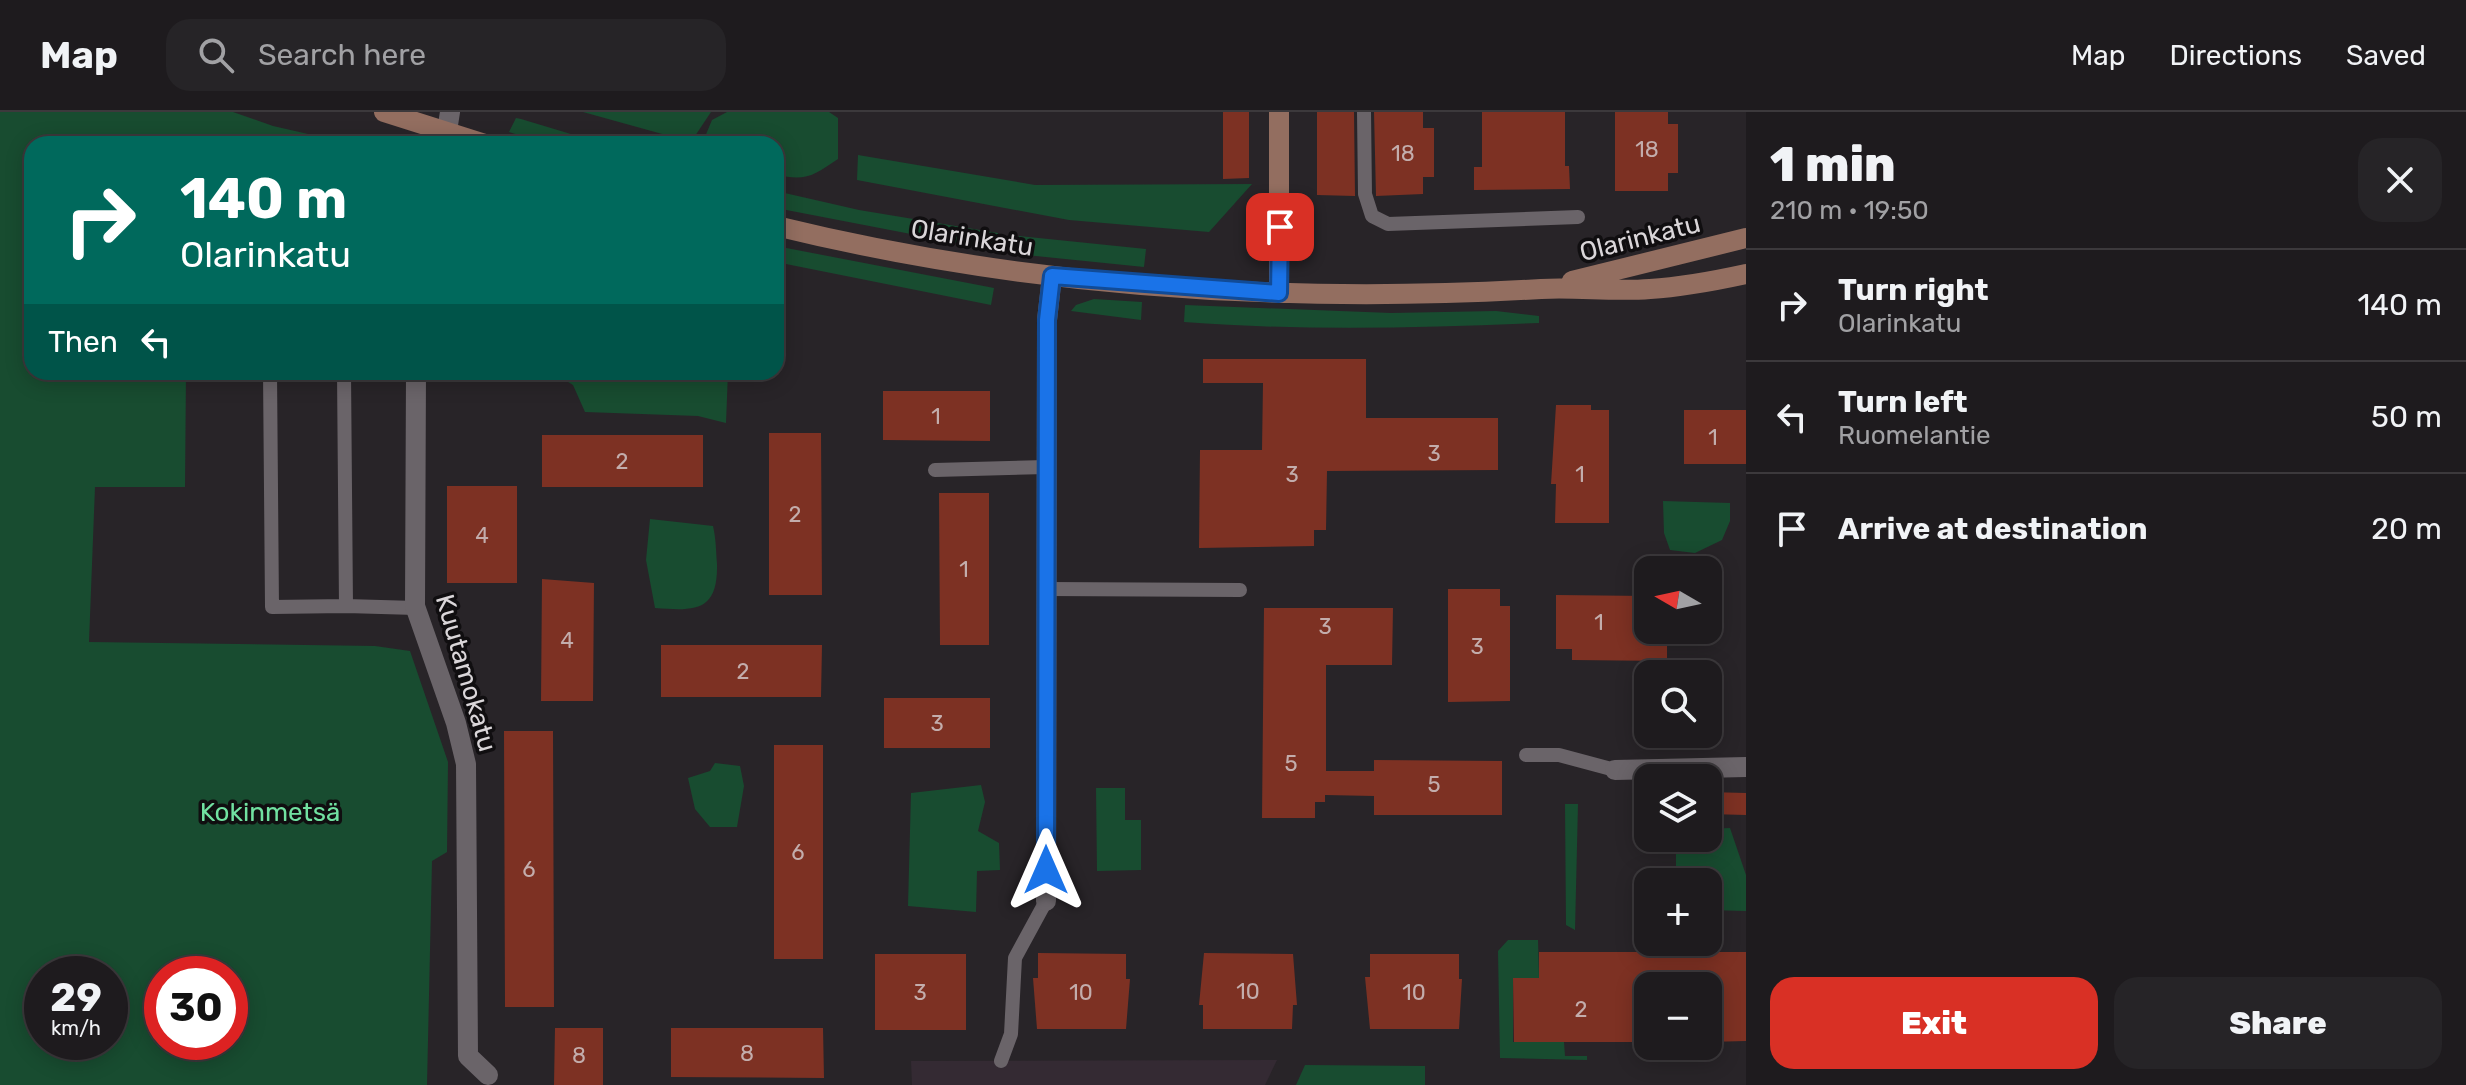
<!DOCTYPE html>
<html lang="en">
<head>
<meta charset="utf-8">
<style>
  :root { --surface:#1e1b1e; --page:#262427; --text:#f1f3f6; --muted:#a1a1a4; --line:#3c393c; --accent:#d93025 }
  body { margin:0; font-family:Rubik,sans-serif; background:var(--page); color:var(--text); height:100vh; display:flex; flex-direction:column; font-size:30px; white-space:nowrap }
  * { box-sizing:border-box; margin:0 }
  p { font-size:26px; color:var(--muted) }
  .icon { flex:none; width:44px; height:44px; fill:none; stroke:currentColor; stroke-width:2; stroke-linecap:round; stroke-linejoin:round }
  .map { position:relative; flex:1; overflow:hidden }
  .panel { display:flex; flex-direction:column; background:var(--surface); width:720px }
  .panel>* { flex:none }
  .top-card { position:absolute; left:24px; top:24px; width:760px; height:244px; border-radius:24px; box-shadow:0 4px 20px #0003,0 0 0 2px var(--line); background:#00695c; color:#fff; overflow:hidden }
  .needle { width:52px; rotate:279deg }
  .fabs { position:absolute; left:1634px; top:444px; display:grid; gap:16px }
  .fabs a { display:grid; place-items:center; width:88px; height:88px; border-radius:16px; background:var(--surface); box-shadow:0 4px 20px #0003,0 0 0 2px var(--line); font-size:40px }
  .speed { position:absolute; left:24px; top:844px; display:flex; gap:16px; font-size:40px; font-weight:700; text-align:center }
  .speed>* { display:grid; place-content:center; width:104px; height:104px; border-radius:50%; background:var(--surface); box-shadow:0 4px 20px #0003,0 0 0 2px var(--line); line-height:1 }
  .speed small { font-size:20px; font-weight:400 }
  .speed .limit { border:12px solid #d22; background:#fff; color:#111 }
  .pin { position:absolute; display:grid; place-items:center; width:68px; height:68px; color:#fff; margin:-34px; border-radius:16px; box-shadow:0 4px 12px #0006 }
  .me { position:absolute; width:88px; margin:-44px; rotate:0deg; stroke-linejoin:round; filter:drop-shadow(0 0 6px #0008) }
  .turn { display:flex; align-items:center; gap:28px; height:168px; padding:0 24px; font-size:36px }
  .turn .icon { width:104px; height:104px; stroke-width:2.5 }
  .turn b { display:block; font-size:56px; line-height:68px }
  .then { display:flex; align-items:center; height:76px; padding:0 24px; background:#0003; gap:16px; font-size:30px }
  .round { display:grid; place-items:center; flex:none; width:84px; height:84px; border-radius:24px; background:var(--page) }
  .summary { display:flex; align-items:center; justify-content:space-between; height:136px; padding:0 24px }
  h1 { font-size:48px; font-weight:800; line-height:60px }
  .button { display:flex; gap:16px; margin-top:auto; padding:16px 24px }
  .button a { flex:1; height:92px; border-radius:24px; background:var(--accent); color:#fff; font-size:32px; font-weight:800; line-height:92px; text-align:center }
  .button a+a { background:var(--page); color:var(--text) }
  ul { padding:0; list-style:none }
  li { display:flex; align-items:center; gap:24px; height:112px; padding:0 24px; border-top:2px solid var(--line) }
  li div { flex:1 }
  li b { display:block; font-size:30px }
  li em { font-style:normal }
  header { display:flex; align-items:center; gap:48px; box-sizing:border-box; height:112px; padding:0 40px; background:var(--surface); border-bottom:2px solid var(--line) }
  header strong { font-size:38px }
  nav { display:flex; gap:44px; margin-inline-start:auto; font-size:28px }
  .search { width:560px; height:72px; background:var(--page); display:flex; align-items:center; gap:20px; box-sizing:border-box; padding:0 28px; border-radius:24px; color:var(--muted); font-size:30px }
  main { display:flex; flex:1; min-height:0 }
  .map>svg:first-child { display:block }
  .built { fill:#342a33 }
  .green { fill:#184c30; fill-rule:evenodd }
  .building { fill:#7d3123 }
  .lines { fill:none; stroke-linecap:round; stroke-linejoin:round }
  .lane { stroke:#6a6469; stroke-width:14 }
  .street { stroke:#6a6469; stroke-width:20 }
  .secondary { stroke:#936e60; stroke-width:20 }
  .route-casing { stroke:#114b97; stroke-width:20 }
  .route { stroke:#1a73e8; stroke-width:14 }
  .labels { text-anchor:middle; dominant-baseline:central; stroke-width:7; stroke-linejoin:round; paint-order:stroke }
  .number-label { font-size:22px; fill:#c3adac }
  .street-label { font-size:26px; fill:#dad6d9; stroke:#100e10 }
  .park-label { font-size:26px; fill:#71e1a1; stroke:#100e10 }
</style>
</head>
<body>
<header>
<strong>Map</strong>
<div class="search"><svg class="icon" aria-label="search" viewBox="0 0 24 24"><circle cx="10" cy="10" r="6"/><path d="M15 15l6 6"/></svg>Search here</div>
<nav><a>Map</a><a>Directions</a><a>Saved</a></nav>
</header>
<main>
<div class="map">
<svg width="1746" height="973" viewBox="0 0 1746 973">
  <rect width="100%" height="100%" fill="#282428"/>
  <path class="built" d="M 1277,948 L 1265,973 L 912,973 L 911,949 Z"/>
  <path class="green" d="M 0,0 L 233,0 L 273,14 L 352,32 L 32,32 L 32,260 L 186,260 L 185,375 L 95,375 L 89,530 L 375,534 L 410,539 L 448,650 L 447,740 L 432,749 L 427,973 L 0,973 ZM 42,862 L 110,862 L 110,930 L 42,930 ZM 162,862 L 230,862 L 230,930 L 162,930 Z
    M 583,0 L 711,0 L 691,30 Z
    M 727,0 L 829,0 L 838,6 L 838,47 C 813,64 807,69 776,63 L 776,32 L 702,32 L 712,8 Z
    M 516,6 L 521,7 L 604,32 L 546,32 L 509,20 Z
    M 858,43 L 1035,73 L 1252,72 L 1209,120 L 1069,108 L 857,68 Z
    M 776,79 L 859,98 L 998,121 L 999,139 L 776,96 Z
    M 1019,124 L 1146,137 L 1144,155 L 1015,142 Z
    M 776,134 L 994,176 L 991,193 L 776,150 Z
    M 1094,187 L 1142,190 L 1141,208 L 1071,199 L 1076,193 Z
    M 1185,193 L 1391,201 L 1496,199 L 1539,204 L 1539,211 C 1420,216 1303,219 1184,210 Z
    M 552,260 L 728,260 L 726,311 L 698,304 L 585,300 L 573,273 Z
    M 1663,389 L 1730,391 L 1730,409 L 1722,428 L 1695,441 L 1670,438 L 1664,421 Z
    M 650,407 L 713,414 C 716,427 716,439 717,452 C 718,500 695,499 655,496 L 646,448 Z
    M 715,651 L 740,654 L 744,674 L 737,715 L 710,715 L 695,697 L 688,666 L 710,659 Z
    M 981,673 L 985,690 L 978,719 L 999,731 L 1000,758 L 977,759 L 976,800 L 908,794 L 911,681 Z
    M 1096,676 L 1125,676 L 1125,708 L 1141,708 L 1141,758 L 1097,759 Z
    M 1565,692 L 1578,692 L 1575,818 L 1566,813 Z
    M 1730,716 L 1746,763 L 1746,799 L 1708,798 L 1708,770 L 1676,770 L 1676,726 L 1708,726 L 1708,717 Z
    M 1508,828 L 1538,828 L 1539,866 L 1513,867 L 1513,930 L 1564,930 L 1565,944 L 1587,944 L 1587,948 L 1500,946 L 1498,839 Z
    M 1305,953 L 1425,954 L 1425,973 L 1296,973 Z"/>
  <path class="building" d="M 1223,0 L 1249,0 L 1249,66 L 1223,67 Z
    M 1317,0 L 1354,0 L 1355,84 L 1317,83 Z
    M 1374,0 L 1423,0 L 1423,16 L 1434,16 L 1434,65 L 1423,65 L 1423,82 L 1376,84 Z
    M 1482,0 L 1565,0 L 1565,54 L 1569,54 L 1570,77 L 1474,78 L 1474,55 L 1482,55 Z
    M 1615,0 L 1668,0 L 1668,12 L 1678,12 L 1678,61 L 1668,61 L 1668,79 L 1615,79 Z
    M 1203,247 L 1366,247 L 1366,306 L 1498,306 L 1498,358 L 1327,359 L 1326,418 L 1314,418 L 1314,434 L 1199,436 L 1200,338 L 1262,338 L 1263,271 L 1203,271 Z
    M 883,279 L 990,279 L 990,329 L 883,328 Z
    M 1556,293 L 1591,293 L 1591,298 L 1609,298 L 1609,411 L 1555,411 L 1556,372 L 1551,372 Z
    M 1684,298 L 1746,298 L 1746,352 L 1684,352 Z
    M 769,321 L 821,321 L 822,483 L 769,483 Z
    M 542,323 L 703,323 L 703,375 L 542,375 Z
    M 447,374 L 517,374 L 517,471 L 447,471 Z
    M 939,381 L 989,381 L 989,533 L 940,533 Z
    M 542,467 L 594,471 L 593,589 L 541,589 Z
    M 1448,477 L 1500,477 L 1500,494 L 1510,494 L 1510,589 L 1448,590 Z
    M 1556,483 L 1648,484 L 1648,518 L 1667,518 L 1667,549 L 1572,548 L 1572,537 L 1556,537 Z
    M 1264,496 L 1393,496 L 1392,553 L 1326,553 L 1326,659 L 1374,659 L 1374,648 L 1502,649 L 1502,703 L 1374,703 L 1374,684 L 1325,683 L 1325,690 L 1315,690 L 1315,706 L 1262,706 Z
    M 661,533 L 822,533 L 821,585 L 661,585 Z
    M 884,586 L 990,586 L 990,636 L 884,636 Z
    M 504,619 L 553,619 L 554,895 L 505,895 Z
    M 774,633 L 823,633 L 823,847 L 774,847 Z
    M 1708,680 L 1746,681 L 1746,703 L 1708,702 Z
    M 1539,840 L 1746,840 L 1746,929 L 1708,930 L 1708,874 L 1648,874 L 1648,930 L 1514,930 L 1513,866 L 1539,866 Z
    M 1038,841 L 1126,842 L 1126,867 L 1130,867 L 1126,917 L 1037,917 L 1033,866 L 1038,866 Z
    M 1204,841 L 1293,842 L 1297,893 L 1293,893 L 1292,917 L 1203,917 L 1203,893 L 1199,893 Z
    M 875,842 L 966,842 L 966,918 L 875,918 Z
    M 1370,842 L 1459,842 L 1459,867 L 1462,867 L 1459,917 L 1370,917 L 1365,865 L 1370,865 Z
    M 555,916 L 603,916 L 603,973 L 554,973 Z
    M 671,916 L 823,916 L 824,966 L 671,965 Z"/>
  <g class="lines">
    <path class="lane" d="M 1364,0 L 1365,82 L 1372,104 L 1388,112 L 1578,105
      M 270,260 L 272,495 L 346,494
      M 344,260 L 346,494 L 416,496
      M 935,358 L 1046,355
      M 1046,477 L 1240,478
      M 1526,643 L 1559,643 L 1615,658
      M 1001,949 L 1011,922 L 1015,846 L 1046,789"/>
    <path class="street" d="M 445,32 L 450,0
      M 416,260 L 415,494 L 456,611 L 466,652 L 468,944 L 488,963
      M 1615,658 L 1746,655
      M 1046,789 L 1047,208 L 1052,164"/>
    <path class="secondary" d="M 384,0 L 485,32
      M 1279,0 L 1279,181
      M 776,114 C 1025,175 1285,192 1541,177 C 1577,175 1614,180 1650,177 C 1682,175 1714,169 1746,162
      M 1572,169 L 1746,126"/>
  </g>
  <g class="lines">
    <g class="route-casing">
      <path id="route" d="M 1046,758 L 1047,208 L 1052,164 L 1279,181 L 1280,115"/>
    </g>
    <use href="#route" class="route"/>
  </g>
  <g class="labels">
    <g class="number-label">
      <text x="1647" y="37">18</text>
      <text x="1403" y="41">18</text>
      <text x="936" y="304">1</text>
      <text x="1713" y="325">1</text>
      <text x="1434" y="341">3</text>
      <text x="622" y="349">2</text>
      <text x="1292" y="362">3</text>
      <text x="1580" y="362">1</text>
      <text x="795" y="402">2</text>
      <text x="482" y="423">4</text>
      <text x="964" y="457">1</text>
      <text x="1599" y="510">1</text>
      <text x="1325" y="514">3</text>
      <text x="567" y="528">4</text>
      <text x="1477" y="534">3</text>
      <text x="743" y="559">2</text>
      <text x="937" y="611">3</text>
      <text x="1291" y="651">5</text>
      <text x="1434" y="672">5</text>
      <text x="798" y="740">6</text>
      <text x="529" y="757">6</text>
      <text x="1248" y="879">10</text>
      <text x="920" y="880">3</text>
      <text x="1081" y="880">10</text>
      <text x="1414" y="880">10</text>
      <text x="1581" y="897">2</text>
      <text x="747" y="941">8</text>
      <text x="579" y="943">8</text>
    </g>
    <g class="street-label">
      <text transform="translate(972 126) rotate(9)">Olarinkatu</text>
      <text transform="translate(1640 126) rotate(-14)">Olarinkatu</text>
      <text transform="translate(466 561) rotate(74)">Kuutamokatu</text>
    </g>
    <g class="park-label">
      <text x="270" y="700">Kokinmetsä</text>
    </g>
  </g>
</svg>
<div class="fabs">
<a><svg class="needle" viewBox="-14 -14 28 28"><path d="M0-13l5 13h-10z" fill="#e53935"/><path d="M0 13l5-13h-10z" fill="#a1a1a4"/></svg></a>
<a><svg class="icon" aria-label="search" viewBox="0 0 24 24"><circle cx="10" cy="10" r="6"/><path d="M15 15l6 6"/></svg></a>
<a><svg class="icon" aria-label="layers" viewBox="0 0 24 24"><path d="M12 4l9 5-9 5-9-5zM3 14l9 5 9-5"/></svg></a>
<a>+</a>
<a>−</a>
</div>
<div class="speed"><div>29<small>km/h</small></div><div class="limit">30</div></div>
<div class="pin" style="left:1280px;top:115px;background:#d93025"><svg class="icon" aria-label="arrive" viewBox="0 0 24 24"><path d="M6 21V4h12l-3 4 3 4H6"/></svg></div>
<svg class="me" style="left:1046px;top:758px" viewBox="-20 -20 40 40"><path d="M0-17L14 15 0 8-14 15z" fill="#1a73e8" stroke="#fff" stroke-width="4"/></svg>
<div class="top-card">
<div class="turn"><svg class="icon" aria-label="right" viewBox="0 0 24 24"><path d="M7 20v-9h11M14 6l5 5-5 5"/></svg><div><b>140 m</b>Olarinkatu</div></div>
<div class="then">Then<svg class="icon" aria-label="left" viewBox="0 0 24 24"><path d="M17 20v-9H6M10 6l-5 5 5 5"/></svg></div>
</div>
</div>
<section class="panel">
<div class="summary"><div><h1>1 min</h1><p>210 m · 19:50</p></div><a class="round"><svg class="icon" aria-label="close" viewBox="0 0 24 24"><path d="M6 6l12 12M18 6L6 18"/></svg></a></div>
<ul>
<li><svg class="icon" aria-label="right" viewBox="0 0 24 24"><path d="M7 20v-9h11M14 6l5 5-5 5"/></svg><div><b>Turn right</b><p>Olarinkatu</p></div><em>140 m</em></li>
<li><svg class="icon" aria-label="left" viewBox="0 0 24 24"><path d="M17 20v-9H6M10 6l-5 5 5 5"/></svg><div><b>Turn left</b><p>Ruomelantie</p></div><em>50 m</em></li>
<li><svg class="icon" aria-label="arrive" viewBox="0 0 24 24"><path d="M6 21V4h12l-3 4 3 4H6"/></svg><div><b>Arrive at destination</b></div><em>20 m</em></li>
</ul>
<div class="button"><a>Exit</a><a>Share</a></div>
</section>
</main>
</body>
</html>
